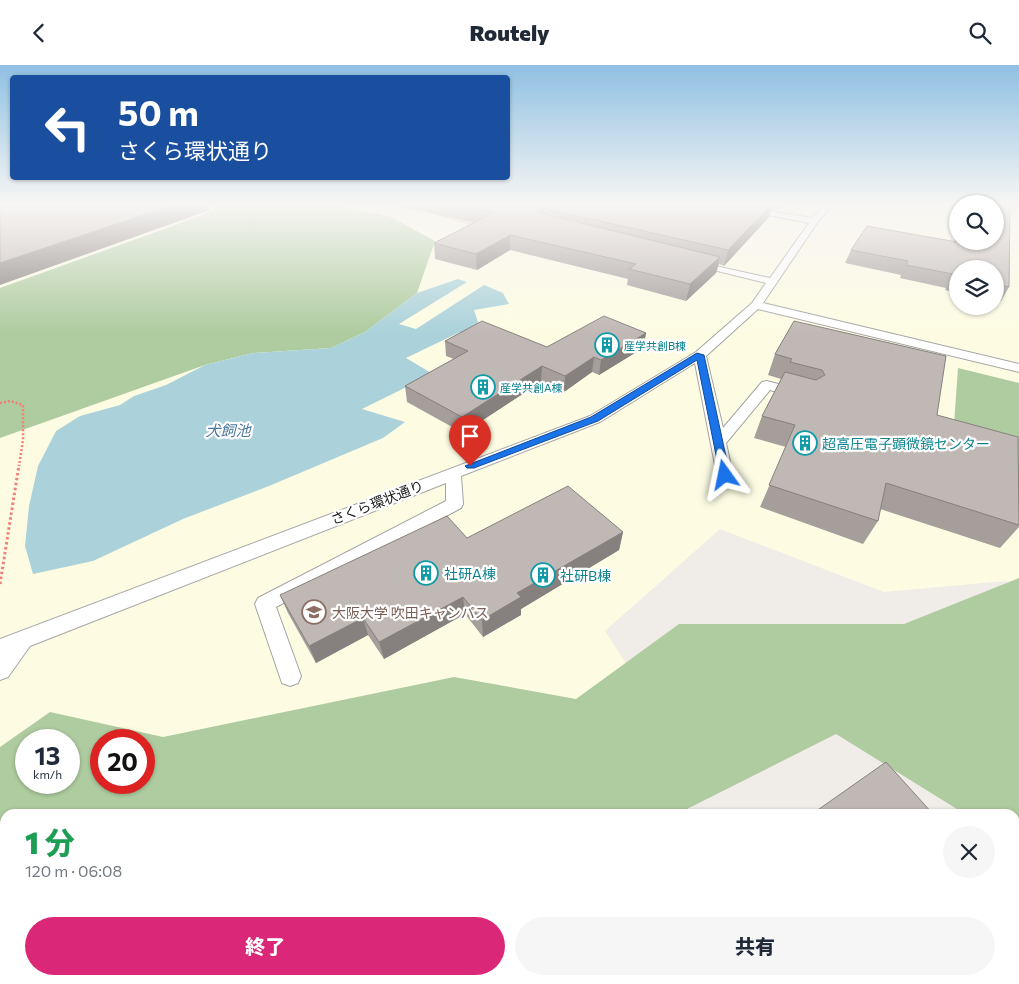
<!DOCTYPE html>
<html lang="ja">
<head>
<meta charset="utf-8">
<style>
  :root { --surface:#fff; --page:#f6f6f7; --text:#1f2937; --muted:#747a83; --accent:#db2777 }
  body { margin:0; font-family:Commissioner,"Noto Sans JP",sans-serif; background:var(--page); color:var(--text); height:100vh; display:flex; flex-direction:column; font-size:19px; white-space:nowrap }
  * { box-sizing:border-box; margin:0 }
  p { font-size:16px; color:var(--muted) }
  .icon { flex:none; width:28px; height:28px; fill:none; stroke:currentColor; stroke-width:2; stroke-linecap:round; stroke-linejoin:round }
  .map { position:relative; flex:1; overflow:hidden }
  .details { position:absolute; left:0px; top:744px; width:1020px; height:176px; display:flex; flex-direction:column; background:var(--surface); border-radius:15px 15px 0 0; box-shadow:0 1px 4px #0004 }
  .details>* { flex:none }
  .hud { position:absolute; left:10px; top:10px; width:500px; height:105px; border-radius:5px; box-shadow:0 1px 4px #0004; background:#1a4fa0; color:#fff; overflow:hidden }
  .tools { position:absolute; left:949px; top:130px; display:grid; gap:10px }
  .tools a { display:grid; place-items:center; width:55px; height:55px; border-radius:50%; background:var(--surface); box-shadow:0 1px 4px #0004; font-size:25px }
  .speed { position:absolute; left:15px; top:664px; display:flex; gap:10px; font-size:25px; font-weight:700; text-align:center }
  .speed>* { display:grid; place-content:center; width:65px; height:65px; border-radius:50%; background:var(--surface); box-shadow:0 1px 4px #0004; line-height:1 }
  .speed small { font-size:12px; font-weight:400 }
  .speed .limit { border:8px solid #d22; background:#fff; color:#111 }
  .pin { position:absolute; display:grid; place-items:center; width:42px; height:42px; color:#fff; margin:-51px -21px; border-radius:50% 50% 50% 0; rotate:-45deg; box-shadow:0 0 5px #0007 }
  .pin .icon { rotate:45deg }
  .me { position:absolute; width:55px; margin:-28px; rotate:348deg; stroke-linejoin:round; filter:drop-shadow(0 0 4px #0008) }
  .turn { display:flex; align-items:center; gap:18px; height:105px; padding:0 25px; font-size:22px }
  .turn .icon { width:65px; height:65px; stroke-width:2.5 }
  .turn b { display:block; font-size:35px; line-height:42px }
  .round { display:grid; place-items:center; flex:none; width:52px; height:52px; border-radius:26px; background:var(--page) }
  .summary { display:flex; align-items:center; justify-content:space-between; height:85px; padding:0 25px }
  h1 { font-size:30px; font-weight:800; line-height:38px; color:#1e9e55 }
  .cta { display:flex; gap:10px; margin-top:auto; padding:10px 25px }
  .cta a { flex:1; height:58px; border-radius:30px; background:var(--accent); color:#fff; font-size:20px; font-weight:800; line-height:58px; text-align:center }
  .cta a+a { background:var(--page); color:var(--text) }
  header { display:flex; justify-content:space-between; align-items:center; height:65px; padding:0 25px; background:var(--surface); font-size:22px; font-weight:800 }
  .map>svg:first-child { display:block }
  .education { fill:#fdfce3; fill-rule:evenodd }
  .forest { fill:#aecc9f; fill-rule:evenodd }
  .water { fill:#abd2da }
  .lines { fill:none; stroke-linecap:round; stroke-linejoin:round }
  .lane-casing { stroke:#a4a4a4; stroke-width:2 }
  .path-far2 { stroke:#f17e77; stroke-width:2; stroke-dasharray:1 1; stroke-linecap:butt }
  .path-far1 { stroke:#f17e77; stroke-width:2.5; stroke-dasharray:2 2; stroke-linecap:butt }
  .path { stroke:#f17e77; stroke-width:3; stroke-dasharray:2.5 2.5; stroke-linecap:butt }
  .lane { fill:#fff; fill-rule:evenodd }
  .wall { fill:#a59e9b }
  .shaded-wall { fill:#86817e }
  .building { fill:#c0b8b4; stroke:#86817e }
  .route { fill:#1a73e8; stroke:#114b97 }
  .labels { text-anchor:middle; dominant-baseline:central; stroke-width:4.5; stroke-linejoin:round; paint-order:stroke }
  .far-culture-label { font-size:11px; fill:#0d838f; stroke:#fff; text-anchor:start }
  .culture-label { font-size:14px; fill:#0d838f; stroke:#fff; text-anchor:start }
  .street-label { font-size:14px; fill:#202020; stroke:#fff }
  .education-label { font-size:14px; fill:#785e54; stroke:#fff; text-anchor:start }
  .water-label { font-size:15px; font-style:italic; fill:#4c789b; stroke:#fff }
</style>
</head>
<body>
<header><svg class="icon" aria-label="back" viewBox="0 0 24 24"><path d="M15 5l-7 7 7 7"/></svg>Routely<svg class="icon" aria-label="search" viewBox="0 0 24 24"><circle cx="10" cy="10" r="6"/><path d="M15 15l6 6"/></svg></header>
<div class="map">
<svg width="1019" height="919" viewBox="0 0 1019 919">
  <rect width="100%" height="100%" fill="#f0ece7"/>
  <path class="education" d="M 0,140 L 957,140 L 958,176 L 995,176 L 995,140 L 1019,140 L 1019,520 L 1005,516 L 884,527 L 720,464 L 605,566 L 629,603 L 576,636 L 323,710 L 5,749 L 5,915 L 0,919 ZM 958,204 L 995,204 L 995,241 L 958,241 ZM 26,675 L 69,675 L 69,718 L 26,718 ZM 101,675 L 144,675 L 144,718 L 101,718 Z"/>
  <path class="forest" d="M 223,140 L 337,140 L 391,152 L 435,176 L 417,228 L 365,267 L 331,283 L 253,288 L 205,300 L 0,373 L 0,223 L 198,152 Z
    M 958,303 L 1019,318 L 1019,445 L 953,373 Z
    M 1019,513 L 1019,759 L 1015,759 L 1015,749 L 965,749 L 836,669 L 677,749 L 5,749 L 5,915 L 439,915 L 437,919 L 0,919 L 0,682 L 50,647 L 163,672 L 454,612 L 576,634 L 679,559 L 904,559 ZM 26,675 L 69,675 L 69,718 L 26,718 ZM 101,675 L 144,675 L 144,718 L 101,718 Z"/>
  <path class="water" d="M 458,214 L 467,217 L 399,259 L 416,264 L 484,220 L 503,228 L 509,239 L 474,245 L 482,269 L 473,272 L 460,267 L 406,293 L 433,309 L 362,344 L 405,357 L 383,373 L 269,421 L 183,454 L 93,496 L 33,509 L 25,481 L 29,441 L 38,401 L 56,366 L 80,351 L 120,340 L 134,331 L 166,320 L 205,300 L 253,288 L 331,283 L 365,267 L 417,228 Z"/>
  <g class="lines">
    <g class="lane-casing">
      <path id="lane" d="M 717,140 L 733,140 L 812,153 L 824,140 L 832,140 L 817,158 L 763,238 L 1019,299 L 1019,307 L 758,244 L 706,291 L 723,363 L 762,317 L 767,316 L 804,326 L 806,329 L 799,333 L 770,325 L 726,378 L 733,410 L 731,414 L 719,414 L 717,410 L 695,298 L 600,357 L 461,411 L 463,439 L 461,443 L 276,542 L 301,611 L 298,618 L 290,621 L 282,618 L 255,539 L 258,533 L 446,436 L 446,418 L 30,581 L 8,612 L 0,615 L 0,574 L 590,351 L 696,287 L 752,238 L 766,218 L 693,200 L 693,196 L 770,213 L 809,158 Z
        M 483,915 L 520,915 L 518,919 L 481,919 Z"/>
    </g>
    <path class="path-far2" d="M 432,148 L 474,160"/>
    <path class="path-far1" d="M 0,338 L 10,336 L 23,340 L 23,375 L 19,401"/>
    <path class="path" d="M 0,519 L 19,400"/>
    <use href="#lane" class="lane"/>
  </g>
  <path class="wall" d="M 393,140 L 782,140 L 776,145 L 771,144 L 769,152 L 724,201 L 719,199 L 716,208 L 686,236 L 627,220 L 628,214 L 510,185 L 477,205 L 435,194 L 434,178 L 475,158 Z
    M 995,140 L 1010,140 L 1009,222 L 1001,236 L 995,235 L 995,204 L 958,204 L 958,228 L 945,225 L 946,223 L 900,213 L 901,210 L 845,198 L 851,185 L 867,161 L 954,177 L 958,164 L 958,176 L 995,176 Z
    M 794,256 L 937,350 L 1019,402 L 1019,462 L 1000,483 L 880,444 L 878,456 L 863,479 L 760,442 L 786,382 L 754,373 L 762,351 L 781,314 L 768,310 L 775,289 Z
    M 646,268 L 643,283 L 599,310 L 592,307 L 564,327 L 541,317 L 463,368 L 407,337 L 405,321 L 454,294 L 446,291 L 445,276 L 547,282 Z
    M 623,467 L 619,485 L 521,544 L 521,550 L 483,572 L 465,549 L 384,594 L 368,570 L 316,598 L 288,548 L 280,530 L 467,473 Z
    M 601,915 L 957,915 L 953,919 L 599,919 Z"/>
  <path class="shaded-wall" d="M 173,140 L 208,140 L 210,145 L 0,220 L 0,198 Z
    M 771,140 L 772,140 L 769,152 L 724,201 L 728,185 Z
    M 778,140 L 782,140 L 776,145 Z
    M 542,143 L 541,157 L 536,147 Z
    M 510,170 L 510,185 L 477,205 L 476,189 Z
    M 720,192 L 716,208 L 686,236 L 690,219 Z
    M 646,268 L 643,283 L 599,310 L 601,295 Z
    M 594,292 L 592,307 L 564,327 L 565,311 Z
    M 542,301 L 541,317 L 463,368 L 462,352 Z
    M 623,467 L 619,485 L 521,544 L 521,550 L 483,572 L 482,555 L 517,528 Z
    M 463,532 L 465,549 L 384,594 L 379,577 Z
    M 363,553 L 368,570 L 316,598 L 309,581 Z"/>
  <path class="building" d="M 0,140 L 173,140 L 0,198 Z
    M 458,140 L 771,140 L 728,185 L 542,143 L 536,147 L 720,192 L 690,219 L 629,204 L 636,199 L 510,170 L 476,189 L 434,178 L 495,147 Z
    M 995,140 L 1010,140 L 1009,222 L 995,219 L 995,204 L 958,204 L 958,212 L 953,211 L 953,209 L 906,200 L 908,196 L 851,185 L 867,161 L 957,177 L 958,176 L 995,176 Z
    M 604,251 L 646,268 L 601,295 L 594,292 L 565,311 L 542,301 L 462,352 L 405,321 L 468,286 L 445,276 L 482,256 L 547,282 Z
    M 794,256 L 946,291 L 937,350 L 1018,372 L 1019,460 L 886,418 L 878,456 L 769,420 L 795,360 L 762,351 L 785,307 L 816,315 L 825,310 L 822,305 L 790,297 L 792,294 L 775,289 Z
    M 568,421 L 623,467 L 517,528 L 521,532 L 482,555 L 463,532 L 379,577 L 363,553 L 309,581 L 280,530 L 447,451 L 467,473 Z
    M 886,697 L 933,749 L 812,749 Z
    M 1015,839 L 1019,844 L 1019,852 L 1015,856 Z
    M 605,915 L 957,915 L 953,919 L 603,919 Z"/>
  <linearGradient id="sky" x2="0" y2="1"><stop stop-color="#8fc0e2"/><stop offset="0.52" stop-color="#f8f6f4"/><stop offset="1" stop-color="#f8f6f4" stop-opacity="0"/></linearGradient>
  <rect width="1019" height="268" fill="url(#sky)"/>
  <path class="route" d="M 697,288 L 704,290 L 730,410 L 729,413 L 722,413 L 720,410 L 697,295 L 598,356 L 474,403 L 467,403 L 465,401 L 591,352 Z"/>
  <defs>
    <g id="building-ring" transform="scale(1.25)"><circle r="9.5" fill="#fff" stroke="#0f9aa8" stroke-width="1.5"/><path d="M-4-6H4V6H1V3H-1V6H-4ZM-2.5-4.3h1.7v1.8h-1.7ZM.8-4.3h1.7v1.8H.8ZM-2.5-1h1.7V.8h-1.7ZM.8-1h1.7V.8H.8Z" fill="#0f9aa8"/></g>
    <g id="university-ring" transform="scale(1.25)"><circle r="9.5" fill="#fff" stroke="#8d6e63" stroke-width="1.5"/><path d="M0-5L7-2L0 1L-7-2ZM-4 1L0 2.5L4 1V4Q0 6-4 4Z" fill="#8d6e63"/></g>
  </defs>
  <g fill-rule="evenodd">
    <use href="#building-ring" x="607" y="280"/>
    <use href="#building-ring" x="483" y="322"/>
    <use href="#building-ring" x="805" y="378"/>
    <use href="#building-ring" x="426" y="508"/>
    <use href="#building-ring" x="543" y="510"/>
    <use href="#university-ring" x="314" y="547"/>
  </g>
  <g class="labels">
    <g class="far-culture-label">
      <text x="624" y="280">産学共創B棟</text>
      <text x="500" y="322">産学共創A棟</text>
    </g>
    <g class="culture-label">
      <text x="822" y="378">超高圧電子顕微鏡センター</text>
      <text x="444" y="508">社研A棟</text>
      <text x="560" y="510">社研B棟</text>
    </g>
    <g class="street-label">
      <text transform="translate(377 437) rotate(-21)">さくら環状通り</text>
    </g>
    <g class="education-label">
      <text x="332" y="547">大阪大学 吹田キャンパス</text>
    </g>
    <g class="water-label">
      <text x="228" y="365">犬飼池</text>
    </g>
  </g>
</svg>
<div class="tools">
<a><svg class="icon" aria-label="search" viewBox="0 0 24 24"><circle cx="10" cy="10" r="6"/><path d="M15 15l6 6"/></svg></a>
<a><svg class="icon" aria-label="layers" viewBox="0 0 24 24"><path d="M12 4l9 5-9 5-9-5zM3 14l9 5 9-5"/></svg></a>
</div>
<div class="speed"><div>13<small>km/h</small></div><div class="limit">20</div></div>
<div class="pin" style="left:470px;top:401px;background:#d93025"><svg class="icon" aria-label="arrive" viewBox="0 0 24 24"><path d="M6 21V4h12l-3 4 3 4H6"/></svg></div>
<svg class="me" style="left:725px;top:410px" viewBox="-20 -20 40 40"><path d="M0-17L14 15 0 8-14 15z" fill="#1a73e8" stroke="#fff" stroke-width="4"/></svg>
<div class="hud">
<div class="turn"><svg class="icon" aria-label="left" viewBox="0 0 24 24"><path d="M17 20v-9H6M10 6l-5 5 5 5"/></svg><div><b>50 m</b>さくら環状通り</div></div>
</div>
<section class="details">
<div class="summary"><div><h1>1 分</h1><p>120 m · 06:08</p></div><a class="round"><svg class="icon" aria-label="close" viewBox="0 0 24 24"><path d="M6 6l12 12M18 6L6 18"/></svg></a></div>
<div class="cta"><a>終了</a><a>共有</a></div>
</section>
</div>
</body>
</html>
